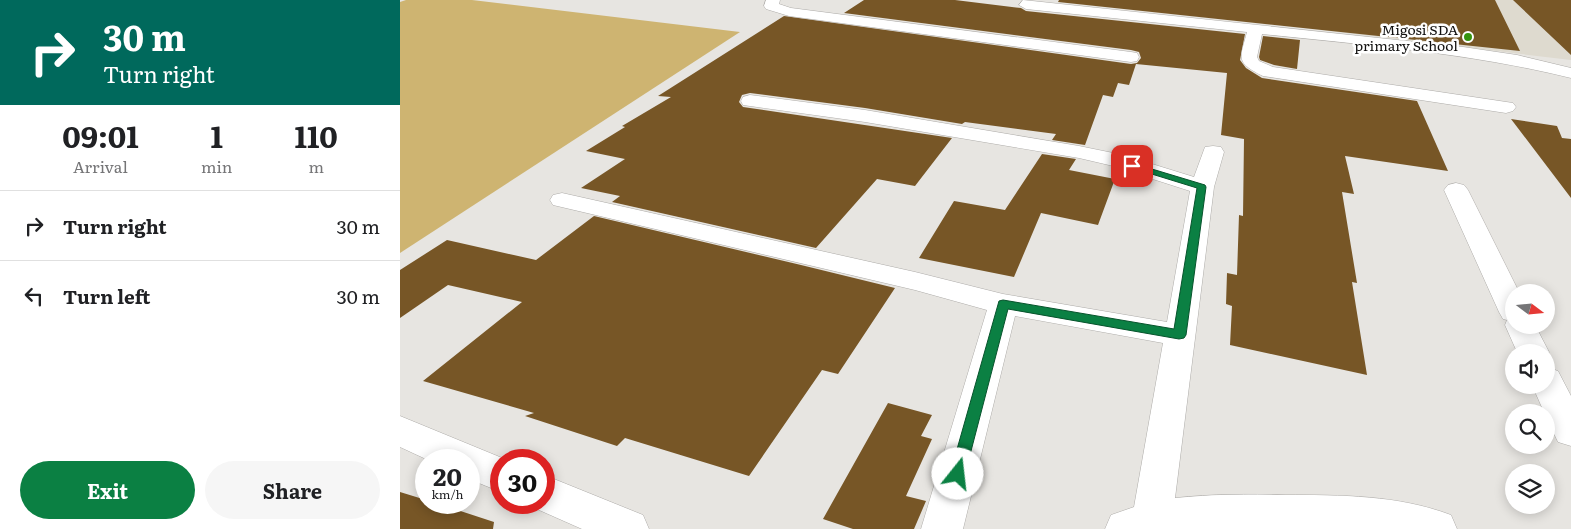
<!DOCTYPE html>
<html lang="en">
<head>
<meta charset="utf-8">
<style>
  :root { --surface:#fff; --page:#f6f6f6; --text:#202124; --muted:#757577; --line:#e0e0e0; --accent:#0b8043 }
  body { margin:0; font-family:Literata,serif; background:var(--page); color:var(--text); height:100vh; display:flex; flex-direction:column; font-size:19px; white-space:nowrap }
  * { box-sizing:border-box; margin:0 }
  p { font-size:16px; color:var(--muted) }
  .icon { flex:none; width:28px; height:28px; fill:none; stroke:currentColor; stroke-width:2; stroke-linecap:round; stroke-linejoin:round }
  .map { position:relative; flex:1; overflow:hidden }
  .details { display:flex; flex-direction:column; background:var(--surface); width:400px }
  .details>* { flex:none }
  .hud { background:#00695c; color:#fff; overflow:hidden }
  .needle { width:32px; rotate:106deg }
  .controls { position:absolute; left:1105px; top:284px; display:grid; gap:10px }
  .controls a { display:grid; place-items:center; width:50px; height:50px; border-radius:50%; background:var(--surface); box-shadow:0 2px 12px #0003; font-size:25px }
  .speed { position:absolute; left:15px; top:449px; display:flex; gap:10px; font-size:25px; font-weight:700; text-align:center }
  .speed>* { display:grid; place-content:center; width:65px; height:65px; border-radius:50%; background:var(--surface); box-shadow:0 2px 12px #0003; line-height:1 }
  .speed small { font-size:12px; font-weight:400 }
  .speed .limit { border:8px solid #d22; background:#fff; color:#111 }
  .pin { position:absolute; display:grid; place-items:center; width:42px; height:42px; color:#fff; margin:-21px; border-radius:10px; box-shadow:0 2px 8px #0006 }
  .me { position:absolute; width:55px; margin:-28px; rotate:16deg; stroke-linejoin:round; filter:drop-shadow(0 0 4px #0008) }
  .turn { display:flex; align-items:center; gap:18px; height:105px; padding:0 20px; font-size:22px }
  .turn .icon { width:65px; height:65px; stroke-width:2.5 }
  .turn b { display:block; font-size:35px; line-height:42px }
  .eta { display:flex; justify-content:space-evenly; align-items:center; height:85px; text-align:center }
  .eta b { font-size:30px; font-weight:700; line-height:35px }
  .cta { display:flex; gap:10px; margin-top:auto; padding:10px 20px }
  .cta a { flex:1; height:58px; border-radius:30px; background:var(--accent); color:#fff; font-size:20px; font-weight:700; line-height:58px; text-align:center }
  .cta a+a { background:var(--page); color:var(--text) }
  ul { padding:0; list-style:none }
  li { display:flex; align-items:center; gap:15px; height:70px; padding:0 20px; border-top:1px solid var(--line) }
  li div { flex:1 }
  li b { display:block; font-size:19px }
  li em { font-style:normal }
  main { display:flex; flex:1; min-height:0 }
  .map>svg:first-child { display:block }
  .built { fill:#dedacf }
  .green { fill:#ceb471 }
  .building { fill:#775626 }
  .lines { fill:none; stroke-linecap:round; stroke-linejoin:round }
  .minor-casing { stroke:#aeaca9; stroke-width:1 }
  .minor { fill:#fff; fill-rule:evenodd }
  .route { fill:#0b8043; stroke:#07532c }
  .poi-dot { fill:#369410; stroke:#fff; stroke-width:2 }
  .labels { text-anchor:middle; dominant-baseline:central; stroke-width:5; stroke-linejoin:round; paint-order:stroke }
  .far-poi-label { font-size:14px; fill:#11100f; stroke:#fff; text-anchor:end }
</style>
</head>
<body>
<main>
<section class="details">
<div class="hud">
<div class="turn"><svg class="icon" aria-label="right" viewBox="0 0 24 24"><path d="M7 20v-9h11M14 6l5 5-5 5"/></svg><div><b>30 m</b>Turn right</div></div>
</div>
<div class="eta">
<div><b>09:01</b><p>Arrival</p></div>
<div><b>1</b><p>min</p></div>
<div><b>110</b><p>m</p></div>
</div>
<ul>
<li><svg class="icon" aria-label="right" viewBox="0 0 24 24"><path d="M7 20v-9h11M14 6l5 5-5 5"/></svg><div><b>Turn right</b></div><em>30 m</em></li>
<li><svg class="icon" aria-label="left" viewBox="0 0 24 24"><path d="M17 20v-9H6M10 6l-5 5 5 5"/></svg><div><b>Turn left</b></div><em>30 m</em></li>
</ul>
<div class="cta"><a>Exit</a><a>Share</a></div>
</section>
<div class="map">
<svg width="1171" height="529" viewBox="0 0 1171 529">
  <rect width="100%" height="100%" fill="#e7e5e1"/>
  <path class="built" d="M 843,0 L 1123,0 L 1171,15 L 1171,60 L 845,21 Z"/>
  <path class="green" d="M 6,0 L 72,0 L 340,32 L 0,253 L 0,2 Z"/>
  <path class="building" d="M 464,0 L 555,0 L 621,8 L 626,11 L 845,34 L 840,60 L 846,68 L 862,78 L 1017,101 L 1048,171 L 945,156 L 954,194 L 942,192 L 957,283 L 952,282 L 967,375 L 830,345 L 832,306 L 826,304 L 827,273 L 837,275 L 839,215 L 843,216 L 844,139 L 821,135 L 827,73 L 736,64 L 729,85 L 718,83 L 713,97 L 703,95 L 685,145 L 652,140 L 656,134 L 565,122 L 562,124 L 465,108 L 350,93 L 342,95 L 339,102 L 343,107 L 552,138 L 515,186 L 477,179 L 416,248 L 212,202 L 220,196 L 181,188 L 225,159 L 186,151 L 225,127 L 222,126 L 271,97 L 258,96 L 384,16 L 731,64 L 737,63 L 741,58 L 739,52 L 731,50 L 444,13 Z
    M 659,0 L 1095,0 L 1120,51 L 658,2 Z
    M 1113,0 L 1171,0 L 1171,55 Z
    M 863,36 L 900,40 L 897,69 L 874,65 L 860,60 L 859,57 Z
    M 1111,119 L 1157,126 L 1162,138 L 1171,139 L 1171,198 Z
    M 642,154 L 676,159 L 669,170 L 715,179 L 698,225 L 641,213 L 614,277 L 519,258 L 554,201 L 605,210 Z
    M 194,216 L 401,265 L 495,288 L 438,374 L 422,370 L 349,476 L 225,438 L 217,446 L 125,416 L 134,413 L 23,381 L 122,302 L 48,285 L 0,318 L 0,270 L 47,240 L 136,260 Z
    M 488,403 L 532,415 L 521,436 L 532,439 L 506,496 L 526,501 L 514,529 L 453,529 L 423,519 Z
    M 0,492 L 26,500 L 26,502 L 33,502 L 94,522 L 93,529 L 0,529 Z"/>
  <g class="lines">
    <g class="minor-casing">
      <path id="minor" d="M 366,0 L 380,0 L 379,4 L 391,8 L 731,52 L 737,53 L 739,57 L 737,61 L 731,62 L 389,16 L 366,9 L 364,6 Z
        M 623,0 L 1063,47 L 1117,55 L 1171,68 L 1171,78 C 1070,53 965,45 862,34 L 857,57 L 859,61 L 873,67 L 1113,103 L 1116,107 L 1113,111 L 1106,113 L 863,76 C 835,62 840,59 847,32 L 626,9 L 619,5 Z
        M 350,95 L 465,110 L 679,146 L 723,155 L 794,177 L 805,147 L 813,146 L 821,147 L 824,152 L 814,187 L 775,498 C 812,494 848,494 885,495 C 941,495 998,495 1051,515 L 1057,529 L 705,529 L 711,515 L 734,507 L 763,343 L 615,316 L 563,529 L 521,529 L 587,310 L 515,290 L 153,205 L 150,200 L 153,195 L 162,193 L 515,272 L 603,294 L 767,322 L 790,191 L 709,165 L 679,158 L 465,122 L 343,105 L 341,101 L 343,97 Z
        M 1056,183 L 1064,185 L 1068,190 L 1119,292 L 1114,292 L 1114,325 L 1135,325 L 1149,352 L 1146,357 L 1146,352 L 1117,352 L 1105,325 L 1107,320 L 1103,319 L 1099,312 L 1044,190 L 1048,185 Z
        M 1146,367 L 1158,371 L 1171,396 L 1171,446 L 1158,442 L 1146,417 L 1146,412 L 1144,412 L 1132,385 L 1146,385 Z
        M 0,416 L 107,460 L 101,460 L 101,492 L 69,479 L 69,460 L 28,460 L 0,447 Z
        M 144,475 L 243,515 L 249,529 L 182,529 L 130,506 L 129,502 L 144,502 Z"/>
    </g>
    <use href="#minor" class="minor"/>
  </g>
  <path class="route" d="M 732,163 L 805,185 L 806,187 L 786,335 L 784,338 L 779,339 L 608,309 L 565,474 L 563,479 L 558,481 L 552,479 L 550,474 L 599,301 L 603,300 L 774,329 L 797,188 L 729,167 L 728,166 Z"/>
  <circle class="poi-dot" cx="1068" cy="37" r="5"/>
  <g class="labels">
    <g class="far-poi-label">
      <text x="1058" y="29">Migosi SDA<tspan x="1058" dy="16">primary School</tspan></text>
    </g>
  </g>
</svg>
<div class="controls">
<a><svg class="needle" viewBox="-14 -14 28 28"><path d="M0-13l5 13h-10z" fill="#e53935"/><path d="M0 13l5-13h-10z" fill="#757577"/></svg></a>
<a><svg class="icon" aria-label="sound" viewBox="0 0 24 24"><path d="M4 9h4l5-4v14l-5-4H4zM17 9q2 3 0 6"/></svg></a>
<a><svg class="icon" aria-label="search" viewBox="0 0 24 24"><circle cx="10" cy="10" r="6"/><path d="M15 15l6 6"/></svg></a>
<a><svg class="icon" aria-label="layers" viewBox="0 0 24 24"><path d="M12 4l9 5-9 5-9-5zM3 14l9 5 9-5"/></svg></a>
</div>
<div class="speed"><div>20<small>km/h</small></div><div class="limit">30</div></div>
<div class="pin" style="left:732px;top:166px;background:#d93025"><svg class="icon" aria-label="arrive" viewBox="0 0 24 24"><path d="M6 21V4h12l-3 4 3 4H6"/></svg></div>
<svg class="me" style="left:558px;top:474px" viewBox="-20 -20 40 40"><circle r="19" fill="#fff"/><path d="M0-13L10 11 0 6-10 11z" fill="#0b8043"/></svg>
</div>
</main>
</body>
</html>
